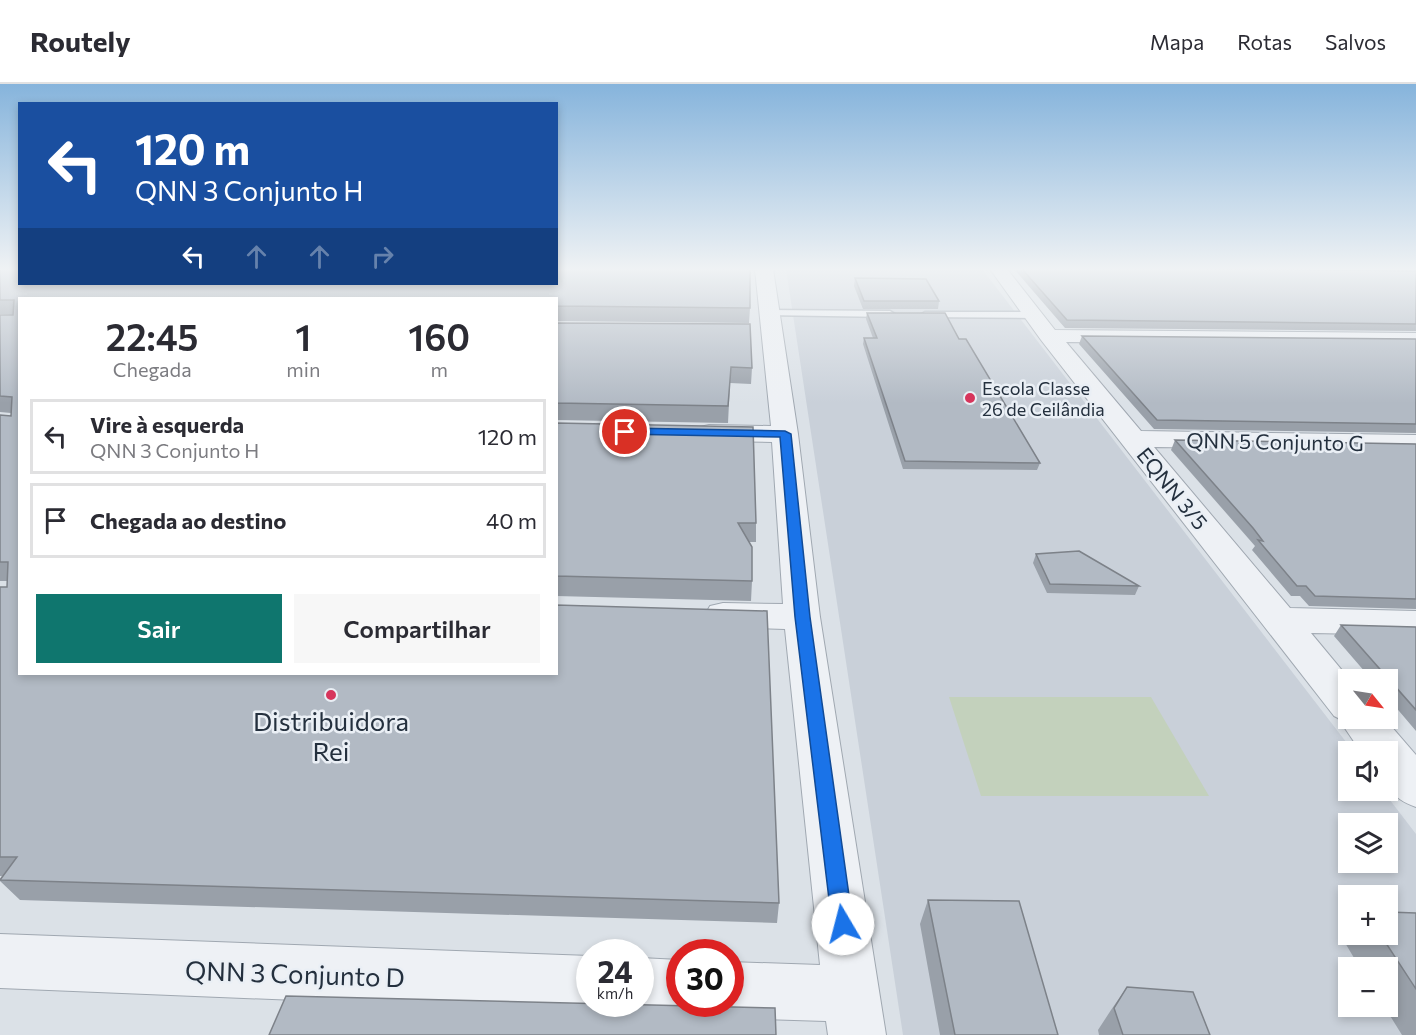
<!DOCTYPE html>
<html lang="pt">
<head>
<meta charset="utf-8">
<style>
  :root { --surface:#fff; --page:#f7f7f7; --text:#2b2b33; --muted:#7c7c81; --line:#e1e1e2; --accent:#0f766e }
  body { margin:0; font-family:Commissioner,sans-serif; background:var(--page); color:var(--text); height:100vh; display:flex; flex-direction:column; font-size:22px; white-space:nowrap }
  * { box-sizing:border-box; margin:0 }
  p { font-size:20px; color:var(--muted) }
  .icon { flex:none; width:33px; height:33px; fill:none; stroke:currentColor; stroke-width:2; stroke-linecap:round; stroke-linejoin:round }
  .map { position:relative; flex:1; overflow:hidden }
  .side { position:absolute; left:18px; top:213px; width:540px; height:378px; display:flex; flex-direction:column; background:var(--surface); border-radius:0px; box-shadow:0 3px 9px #0003 }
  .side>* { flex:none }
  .banner { position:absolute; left:18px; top:18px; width:540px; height:183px; border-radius:0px; box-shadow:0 3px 9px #0003; background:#1a4fa0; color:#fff; overflow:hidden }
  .needle { width:39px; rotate:120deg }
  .controls { position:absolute; left:1338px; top:585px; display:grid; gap:12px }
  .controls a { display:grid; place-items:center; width:60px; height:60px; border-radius:0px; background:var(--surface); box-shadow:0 3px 9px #0003; font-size:30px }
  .speed { position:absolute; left:576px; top:855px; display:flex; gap:12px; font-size:30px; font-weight:700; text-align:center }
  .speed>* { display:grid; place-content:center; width:78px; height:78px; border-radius:50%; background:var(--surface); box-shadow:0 3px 9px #0003; line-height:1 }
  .speed small { font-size:15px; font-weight:400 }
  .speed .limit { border:9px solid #d22; background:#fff; color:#111 }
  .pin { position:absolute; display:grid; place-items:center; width:51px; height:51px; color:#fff; margin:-26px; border:3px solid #fff; border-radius:50%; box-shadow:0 2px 6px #0007 }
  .me { position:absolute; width:66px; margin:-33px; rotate:352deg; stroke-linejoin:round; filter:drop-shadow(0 0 4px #0008) }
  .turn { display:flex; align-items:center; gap:21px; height:126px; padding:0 18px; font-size:27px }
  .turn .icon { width:78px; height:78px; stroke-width:2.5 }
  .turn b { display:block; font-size:42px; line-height:51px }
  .lanes { display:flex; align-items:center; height:57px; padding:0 18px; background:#0003; justify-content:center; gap:30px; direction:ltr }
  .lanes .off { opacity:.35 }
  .eta { display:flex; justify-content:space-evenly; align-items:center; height:102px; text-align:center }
  .eta b { font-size:36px; font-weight:600; line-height:42px }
  .cta { display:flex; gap:12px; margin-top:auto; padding:12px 18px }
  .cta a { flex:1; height:69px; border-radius:0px; background:var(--accent); color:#fff; font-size:24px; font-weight:600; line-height:69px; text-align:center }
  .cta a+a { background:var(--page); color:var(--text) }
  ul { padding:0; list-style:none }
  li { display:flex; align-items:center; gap:18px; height:75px; margin:0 12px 9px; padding:0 6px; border:3px solid var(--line); border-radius:0px }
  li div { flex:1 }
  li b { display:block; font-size:22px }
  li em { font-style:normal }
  header { display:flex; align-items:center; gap:36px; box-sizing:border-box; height:84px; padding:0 30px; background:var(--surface); border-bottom:2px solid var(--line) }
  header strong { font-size:28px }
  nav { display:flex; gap:33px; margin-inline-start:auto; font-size:21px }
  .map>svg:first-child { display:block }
  .built { fill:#c9d0d9; fill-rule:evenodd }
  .green { fill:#c3d1bc }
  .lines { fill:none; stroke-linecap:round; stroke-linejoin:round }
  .service-casing { stroke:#a0a8b1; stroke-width:3 }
  .minor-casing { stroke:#a0a8b1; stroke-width:2 }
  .service { fill:#eef1f5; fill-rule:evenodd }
  .minor { fill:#eef1f5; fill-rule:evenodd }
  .wall { fill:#99a0a9 }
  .building { fill:#b2bac4; stroke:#7d8289; stroke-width:1.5 }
  .route { fill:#1a73e8; stroke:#114b97; stroke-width:1.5 }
  .poi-dot { fill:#d7355c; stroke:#eaeff5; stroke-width:2 }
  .labels { text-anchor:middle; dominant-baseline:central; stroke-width:5; stroke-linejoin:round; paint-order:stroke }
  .far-poi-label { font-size:18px; fill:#24303e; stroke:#eaeff5; text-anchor:start }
  .street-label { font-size:21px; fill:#24303e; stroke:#eaeff5 }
  .near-poi-label { font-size:26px; fill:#24303e; stroke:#eaeff5 }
  .near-street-label { font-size:26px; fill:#24303e; stroke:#eaeff5 }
</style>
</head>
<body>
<header>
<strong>Routely</strong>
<nav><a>Mapa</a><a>Rotas</a><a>Salvos</a></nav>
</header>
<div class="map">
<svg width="1416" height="951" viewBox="0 0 1416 951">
  <rect width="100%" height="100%" fill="#dbe1e7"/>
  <path class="built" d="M 786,185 L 982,185 L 1353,667 L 1348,668 L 1348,706 L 1383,707 L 1416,750 L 1416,951 L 903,951 ZM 1348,740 L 1388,740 L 1388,778 L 1348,778 ZM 1348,812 L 1388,812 L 1388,850 L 1348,850 ZM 1348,884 L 1388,884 L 1388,922 L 1348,922 Z"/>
  <path class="green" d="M 949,613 L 1151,613 L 1209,712 L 981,712 Z"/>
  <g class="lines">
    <g class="service-casing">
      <path id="service" d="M 768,226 L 890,227 L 895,230 L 890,233 L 765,231 L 765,227 Z
        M 925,228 L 1032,228 L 1037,231 L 1032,234 L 922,233 L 920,231 Z"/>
    </g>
    <g class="minor-casing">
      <path id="minor" d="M 755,185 L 773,185 L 798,350 L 820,533 L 886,951 L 828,951 L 826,937 L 730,934 L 710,926 L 707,920 L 730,920 L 730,878 L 820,881 L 785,545 L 723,543 L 710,540 L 705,531 L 710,522 L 723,519 L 783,520 L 772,358 L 709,357 L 700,355 L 696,349 L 700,343 L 709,341 L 771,342 Z
        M 990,185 L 1007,185 L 1055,246 L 1416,249 L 1416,261 L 1066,258 L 1141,347 L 1416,351 L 1416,367 L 1154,363 L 1290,524 L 1416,527 L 1416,551 L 1311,549 L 1350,596 L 1348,634 L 1384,634 L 1416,671 L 1416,723 C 1384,712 1388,697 1388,668 L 1361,668 L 1338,634 L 1334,632 L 1041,256 Z
        M 0,850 L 590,872 L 590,920 L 610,920 L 590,928 L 0,904 Z
        M 640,874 L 680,876 L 680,920 L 702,920 L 700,924 C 672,935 648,933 620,922 L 619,920 L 640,920 Z"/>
    </g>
    <use href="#service" class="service"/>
    <use href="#minor" class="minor"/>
  </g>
  <path class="wall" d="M 0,185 L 750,224 L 749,239 L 556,237 L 556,214 L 20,214 L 20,590 L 779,819 L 777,839 L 20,816 L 0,797 L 0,795 L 2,792 L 0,792 L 0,503 L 7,503 L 8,497 L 0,497 L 0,331 L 11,332 L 11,329 L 0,328 L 0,231 L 13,230 L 0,230 Z
    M 1014,185 L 1206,185 L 1416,187 L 1416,247 L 1065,244 Z
    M 855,194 L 939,217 L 938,225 L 863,225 L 854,202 Z
    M 867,229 L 959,255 L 1040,379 L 1037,386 L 903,385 L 863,260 L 864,254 L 873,254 L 866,235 Z
    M 556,239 L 752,284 L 751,300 L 730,299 L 728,339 L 556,336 Z
    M 1082,252 L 1416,255 L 1416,349 L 1154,345 L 1079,260 Z
    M 556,339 L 756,439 L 756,458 L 749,458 L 752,497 L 751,517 L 556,512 Z
    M 1175,356 L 1416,360 L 1416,525 L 1309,522 L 1300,512 L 1291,512 L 1252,466 L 1255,462 L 1171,366 Z
    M 1036,470 L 1139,502 L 1135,511 L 1047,509 L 1033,479 Z
    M 1341,541 L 1416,543 L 1416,647 L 1388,614 L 1388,596 L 1372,596 L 1334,552 Z
    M 928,816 L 1058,951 L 940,951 L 920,840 Z
    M 1416,829 L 1416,951 L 1402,951 L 1384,922 L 1388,922 L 1388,884 L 1360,884 L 1341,852 L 1348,844 L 1348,850 L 1380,850 Z
    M 1127,903 L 1210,951 L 1099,951 L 1098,946 L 1111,926 Z"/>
  <path class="building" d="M 0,185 L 20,185 L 20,200 L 556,200 L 556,185 L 750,185 L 750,224 L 556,222 L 556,214 L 20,214 L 20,590 L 556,590 L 556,521 L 767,527 L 779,819 L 0,796 L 17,773 L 0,773 L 0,503 L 7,503 L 8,478 L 0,478 L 0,331 L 11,332 L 12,313 L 0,312 L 0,231 L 13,231 L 14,216 L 0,216 Z
    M 1022,185 L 1206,185 L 1416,187 L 1416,240 L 1067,236 Z
    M 855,194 L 926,195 L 939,217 L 864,217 Z
    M 867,229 L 945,229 L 959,255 L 966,255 L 1040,379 L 905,377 L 864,254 L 877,254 Z
    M 556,239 L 750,240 L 752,284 L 731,283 L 728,322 L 556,319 Z
    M 1082,252 L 1416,255 L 1416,340 L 1157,336 Z
    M 556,339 L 753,343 L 756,439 L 738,439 L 752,463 L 752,497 L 556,492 Z
    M 1175,356 L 1416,360 L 1416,515 L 1315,512 L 1306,502 L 1297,502 L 1258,456 L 1263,457 L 1253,444 Z
    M 1079,467 L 1139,502 L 1050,500 L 1036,470 Z
    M 1341,541 L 1416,543 L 1416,626 Z
    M 928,816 L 1019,817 L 1058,951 L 955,951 Z
    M 1388,828 L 1416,829 L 1416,905 L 1380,850 L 1388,850 Z
    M 1127,903 L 1193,908 L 1210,951 L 1123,951 L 1114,924 Z
    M 286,912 L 775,924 L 776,951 L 269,951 Z"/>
  <linearGradient id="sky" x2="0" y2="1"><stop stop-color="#86b4dc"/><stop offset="0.58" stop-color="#eff2f4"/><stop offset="1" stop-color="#eff2f4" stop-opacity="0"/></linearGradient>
  <rect width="1416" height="319" fill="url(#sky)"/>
  <path class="route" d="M 625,344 L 785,347 L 791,350 L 810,533 L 853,840 L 850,847 L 843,850 L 835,847 L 832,840 L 795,533 L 780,353 L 621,350 L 620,348 Z"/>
  <g class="poi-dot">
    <circle cx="970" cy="314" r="6"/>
    <circle cx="331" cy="611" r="6"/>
  </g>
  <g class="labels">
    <g class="far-poi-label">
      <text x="982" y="304">Escola Classe<tspan x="982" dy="21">26 de Ceilândia</tspan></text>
    </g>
    <g class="street-label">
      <text transform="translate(1275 357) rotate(1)">QNN 5 Conjunto G</text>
      <text transform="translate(1173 404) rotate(51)">EQNN 3/5</text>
    </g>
    <g class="near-poi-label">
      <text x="331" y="636">Distribuidora<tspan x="331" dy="30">Rei</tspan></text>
    </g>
    <g class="near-street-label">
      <text transform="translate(295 889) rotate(2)">QNN 3 Conjunto D</text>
    </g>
  </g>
</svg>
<div class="controls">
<a><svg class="needle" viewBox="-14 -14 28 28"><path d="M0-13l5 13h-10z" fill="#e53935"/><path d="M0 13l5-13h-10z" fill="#7c7c81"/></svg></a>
<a><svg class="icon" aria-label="sound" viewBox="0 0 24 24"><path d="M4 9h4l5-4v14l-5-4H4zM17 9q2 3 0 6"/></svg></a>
<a><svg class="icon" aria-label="layers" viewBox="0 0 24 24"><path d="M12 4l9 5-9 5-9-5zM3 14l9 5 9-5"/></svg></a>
<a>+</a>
<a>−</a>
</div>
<div class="speed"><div>24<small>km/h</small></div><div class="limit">30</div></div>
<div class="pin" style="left:625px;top:348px;background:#d93025"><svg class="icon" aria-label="arrive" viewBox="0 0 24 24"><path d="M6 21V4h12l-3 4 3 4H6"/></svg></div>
<svg class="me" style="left:843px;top:840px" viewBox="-20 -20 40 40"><circle r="19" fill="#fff"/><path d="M0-13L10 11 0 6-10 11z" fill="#1a73e8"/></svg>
<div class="banner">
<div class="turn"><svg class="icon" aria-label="left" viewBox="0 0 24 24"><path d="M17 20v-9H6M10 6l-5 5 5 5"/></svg><div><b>120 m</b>QNN 3 Conjunto H</div></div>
<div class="lanes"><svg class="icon" aria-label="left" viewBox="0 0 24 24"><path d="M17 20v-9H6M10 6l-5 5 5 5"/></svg><svg class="icon off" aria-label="ahead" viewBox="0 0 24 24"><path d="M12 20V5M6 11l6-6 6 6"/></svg><svg class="icon off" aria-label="ahead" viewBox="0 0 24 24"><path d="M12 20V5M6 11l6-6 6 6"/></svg><svg class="icon off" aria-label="right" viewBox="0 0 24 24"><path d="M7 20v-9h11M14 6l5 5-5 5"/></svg></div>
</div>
<section class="side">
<div class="eta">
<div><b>22:45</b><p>Chegada</p></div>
<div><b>1</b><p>min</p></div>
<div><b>160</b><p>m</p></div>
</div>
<ul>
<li><svg class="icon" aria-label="left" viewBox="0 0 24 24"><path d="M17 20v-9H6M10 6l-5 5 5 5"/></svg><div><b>Vire à esquerda</b><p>QNN 3 Conjunto H</p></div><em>120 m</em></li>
<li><svg class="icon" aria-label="arrive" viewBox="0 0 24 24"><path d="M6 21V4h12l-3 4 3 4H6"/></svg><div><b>Chegada ao destino</b></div><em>40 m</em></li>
</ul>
<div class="cta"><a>Sair</a><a>Compartilhar</a></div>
</section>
</div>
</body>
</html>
